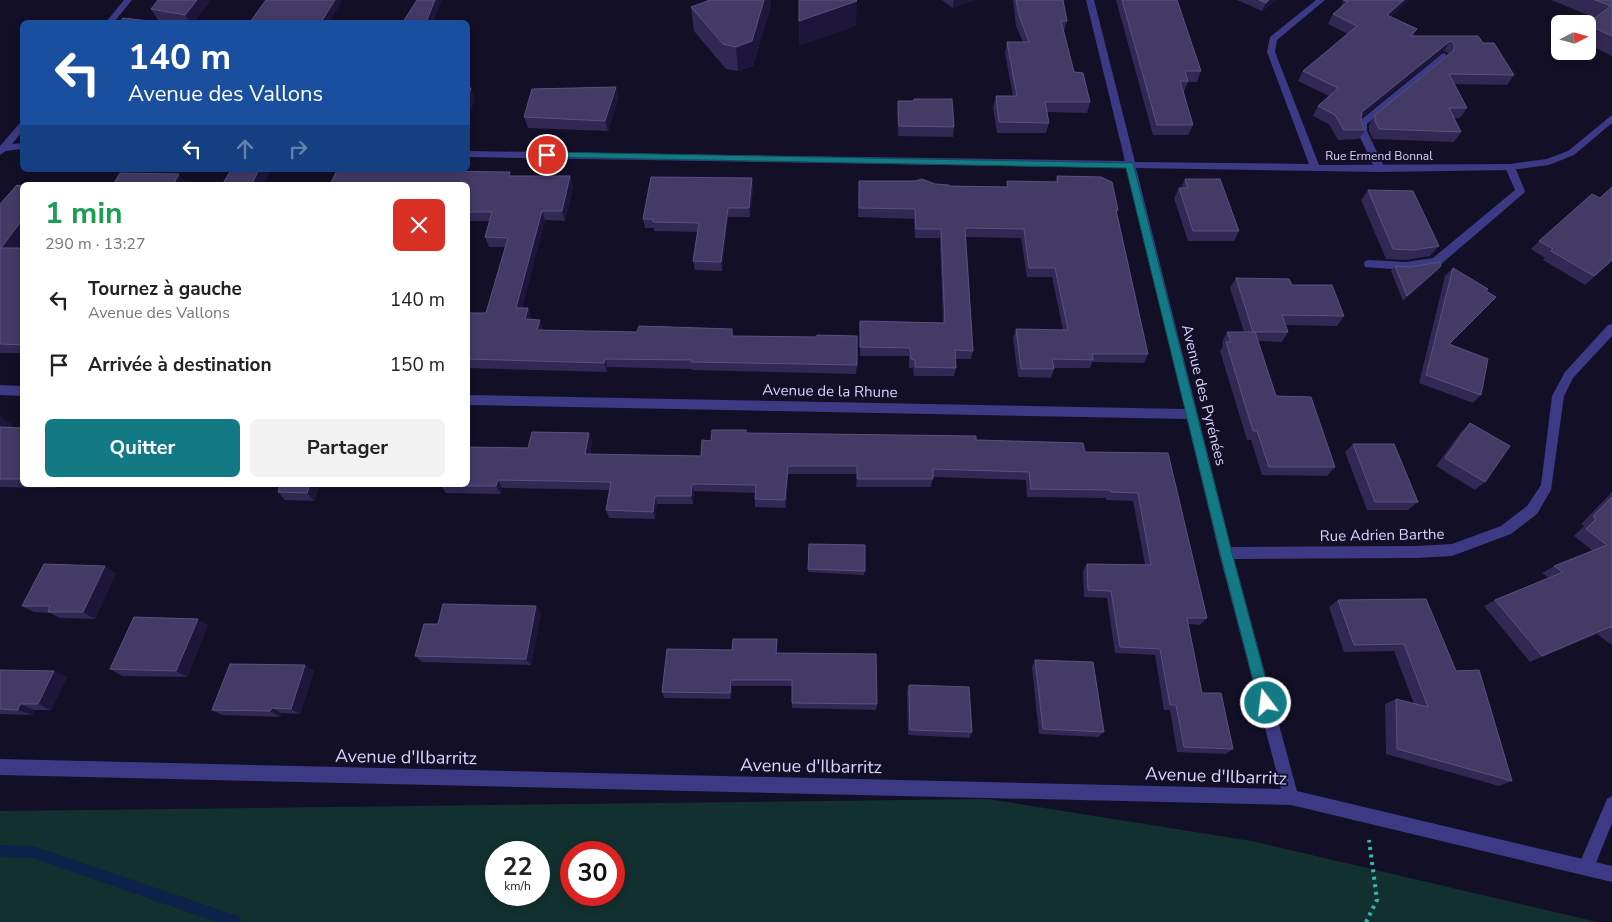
<!DOCTYPE html>
<html lang="fr">
<head>
<meta charset="utf-8">
<style>
  :root { --surface:#fff; --page:#f2f2f2; --text:#222; --muted:#767676; --accent:#137a85 }
  body { margin:0; font-family:"Nunito Sans",sans-serif; background:var(--page); color:var(--text); height:100vh; display:flex; flex-direction:column; font-size:19px; white-space:nowrap }
  * { box-sizing:border-box; margin:0 }
  p { font-size:16px; color:var(--muted) }
  .icon { flex:none; width:28px; height:28px; fill:none; stroke:currentColor; stroke-width:2; stroke-linecap:round; stroke-linejoin:round }
  .map { position:relative; flex:1; overflow:hidden }
  .panel { position:absolute; left:20px; top:182px; width:450px; height:305px; display:flex; flex-direction:column; background:var(--surface); border-radius:8px; box-shadow:0 2px 8px #0003 }
  .panel>* { flex:none }
  .hud { position:absolute; left:20px; top:20px; width:450px; height:152px; border-radius:8px; box-shadow:0 2px 8px #0003; background:#1a4fa0; color:#fff; overflow:hidden }
  .needle { width:32px; rotate:84deg }
  .tools { position:absolute; left:1551px; top:15px; display:grid; gap:10px }
  .tools a { display:grid; place-items:center; width:45px; height:45px; border-radius:8px; background:var(--surface); box-shadow:0 2px 8px #0003; font-size:25px }
  .speed { position:absolute; left:485px; top:841px; display:flex; gap:10px; font-size:25px; font-weight:700; text-align:center }
  .speed>* { display:grid; place-content:center; width:65px; height:65px; border-radius:50%; background:var(--surface); box-shadow:0 2px 8px #0003; line-height:1 }
  .speed small { font-size:12px; font-weight:400 }
  .speed .limit { border:8px solid #d22; background:#fff; color:#111 }
  .pin { position:absolute; display:grid; place-items:center; width:42px; height:42px; color:#fff; margin:-21px; border:2px solid #fff; border-radius:50%; box-shadow:0 1px 5px #0007 }
  .me { position:absolute; width:55px; margin:-28px; rotate:345deg; stroke-linejoin:round; filter:drop-shadow(0 0 4px #0008) }
  .turn { display:flex; align-items:center; gap:18px; height:105px; padding:0 25px; font-size:22px }
  .turn .icon { width:65px; height:65px; stroke-width:2.5 }
  .turn b { display:block; font-size:35px; line-height:42px }
  .lanes { display:flex; align-items:center; height:48px; padding:0 25px; background:#0003; justify-content:center; gap:25px; direction:ltr }
  .lanes .off { opacity:.35 }
  .round { display:grid; place-items:center; flex:none; width:52px; height:52px; border-radius:8px; background:var(--page) }
  .head { display:flex; align-items:center; justify-content:space-between; height:85px; padding:0 25px }
  h1 { font-size:30px; font-weight:700; line-height:38px; color:#1e9e55 }
  .primary-button { display:flex; gap:10px; margin-top:auto; padding:10px 25px }
  .primary-button a { flex:1; height:58px; border-radius:8px; background:var(--accent); color:#fff; font-size:20px; font-weight:700; line-height:58px; text-align:center }
  .primary-button a+a { background:var(--page); color:var(--text) }
  ul { padding:0; list-style:none }
  li { display:flex; align-items:center; gap:15px; height:65px; padding:0 25px }
  li div { flex:1 }
  li b { display:block; font-size:19px }
  li em { font-style:normal }
  .map>svg:first-child { display:block }
  .green { fill:#12302f; fill-rule:evenodd }
  .lines { fill:none; stroke-linecap:round; stroke-linejoin:round }
  .stream { fill:#0c2248; fill-rule:evenodd }
  .path { stroke:#2fb8b0; stroke-width:4; stroke-dasharray:3 4.5; stroke-linecap:butt }
  .service { fill:#3d3a85; fill-rule:evenodd }
  .minor { fill:#3d3a85; fill-rule:evenodd }
  .wall { fill:#312854 }
  .shaded-wall { fill:#1d163a }
  .building { fill:#433a66; stroke:#5a527e }
  .route { fill:#137a85; stroke:#0c4f56 }
  .labels { text-anchor:middle; dominant-baseline:central; stroke-width:4; stroke-linejoin:round; paint-order:stroke }
  .far-street-label { font-size:12px; fill:#d9d4ff; stroke:#130f26 }
  .street-label { font-size:15px; fill:#d9d4ff; stroke:#130f26 }
  .near-street-label { font-size:18px; fill:#d9d4ff; stroke:#130f26 }
</style>
</head>
<body>
<div class="map">
<svg width="1612" height="922" viewBox="0 0 1612 922">
  <rect width="100%" height="100%" fill="#130f26"/>
  <path class="green" d="M 988,799 L 1252,841 L 1597,922 L 0,922 L 0,811 ZM 496,852 L 539,852 L 539,895 L 496,895 ZM 571,852 L 614,852 L 614,895 L 571,895 Z"/>
  <g class="lines">
    <path class="stream" d="M 0,845 L 33,846 L 235,915 L 240,917 L 242,922 L 216,922 L 33,858 L 0,857 Z"/>
    <path class="path" d="M 1366,922 L 1377,900 L 1369,840"/>
    <path class="service" d="M 1443,53 L 1446,54 L 1446,58 L 1367,124 L 1367,131 L 1385,169 L 1384,171 L 1376,171 L 1357,131 L 1357,123 Z
      M 1510,164 L 1515,167 L 1525,191 L 1524,193 L 1440,265 L 1406,270 L 1365,267 L 1364,264 L 1365,261 L 1369,260 L 1406,262 L 1433,258 L 1515,190 L 1505,167 Z
      M 1612,796 L 1612,823 L 1592,873 L 1586,875 L 1580,873 L 1578,867 L 1607,799 Z"/>
    <path class="minor" d="M 124,0 L 132,0 L 114,22 L 106,22 Z
      M 1086,0 L 1094,0 L 1135,162 L 1309,164 L 1267,52 L 1270,37 L 1316,0 L 1325,0 L 1277,40 L 1275,52 L 1319,165 L 1510,164 L 1547,159 L 1568,151 L 1612,115 L 1612,123 L 1574,155 L 1549,165 L 1510,170 L 1380,172 L 1136,168 L 1231,547 L 1416,546 L 1452,544 L 1501,526 L 1527,506 L 1541,485 L 1552,396 L 1565,372 L 1608,325 L 1612,324 L 1612,336 L 1573,378 L 1564,396 L 1551,490 L 1537,514 L 1511,534 L 1452,556 L 1416,558 L 1234,559 L 1297,791 L 1612,866 L 1612,882 L 1291,805 L 0,775 L 0,759 L 1281,789 L 1219,553 L 1187,419 L 468,405 L 468,395 L 1185,409 L 1126,168 L 468,157 L 468,151 L 1125,161 Z
      M 22,123 L 22,132 L 12,144 L 22,143 L 22,149 L 6,151 L 0,155 L 0,146 L 19,124 Z
      M 0,385 L 22,386 L 22,396 L 0,395 Z"/>
  </g>
  <path class="wall" d="M 211,0 L 194,22 L 174,22 L 158,20 L 151,9 Z
    M 710,0 L 771,0 L 771,5 L 753,66 L 738,71 L 726,69 L 694,31 L 691,7 Z
    M 942,0 L 974,0 L 953,8 Z
    M 1013,0 L 1063,0 L 1067,21 L 1064,31 L 1074,72 L 1090,102 L 1087,113 L 1047,112 L 1049,123 L 1046,133 L 997,133 L 993,107 L 996,96 L 1013,96 L 1005,53 L 1007,42 L 1023,42 L 1016,26 Z
    M 1116,0 L 1177,0 L 1201,71 L 1197,82 L 1188,82 L 1184,92 L 1183,92 L 1193,125 L 1188,135 L 1153,135 Z
    M 1237,0 L 1276,0 L 1262,11 Z
    M 1344,0 L 1409,0 L 1390,17 L 1417,29 L 1413,36 L 1483,43 L 1514,75 L 1507,85 L 1454,84 L 1467,108 L 1460,118 L 1454,118 L 1461,132 L 1454,142 L 1373,139 L 1369,131 L 1369,125 L 1375,115 L 1447,55 L 1448,53 L 1444,51 L 1361,117 L 1361,121 L 1365,130 L 1359,139 L 1338,140 L 1329,124 L 1313,116 L 1318,106 L 1329,96 L 1298,81 L 1303,71 L 1348,34 L 1328,24 L 1333,14 L 1339,10 Z
    M 1551,0 L 1612,0 L 1612,56 L 1588,44 L 1588,24 L 1595,18 Z
    M 616,87 L 618,98 L 608,131 L 528,128 L 524,117 Z
    M 898,101 L 954,127 L 953,137 L 898,136 L 897,111 Z
    M 511,176 L 570,176 L 573,186 L 565,221 L 545,220 L 522,308 L 528,308 L 531,317 L 531,319 L 543,329 L 543,330 L 637,332 L 732,329 L 733,336 L 857,365 L 856,374 L 692,370 L 692,369 L 607,367 L 607,372 L 468,368 L 468,313 L 486,313 L 505,247 L 489,247 L 485,237 L 490,221 L 468,221 L 468,185 Z
    M 1057,176 L 1118,210 L 1117,213 L 1148,354 L 1144,363 L 1092,362 L 1090,368 L 1053,368 L 1054,369 L 1051,378 L 1018,377 L 1013,338 L 1016,329 L 1063,330 L 1052,277 L 1027,277 L 1021,238 L 966,237 L 973,351 L 971,359 L 955,359 L 956,368 L 954,376 L 914,376 L 913,368 L 909,368 L 909,356 L 860,356 L 860,321 L 943,323 L 940,238 L 915,238 L 914,219 L 858,217 L 859,181 L 935,184 L 949,186 L 1006,187 L 1007,181 L 1055,182 Z
    M 1185,179 L 1239,231 L 1234,241 L 1188,241 L 1174,198 L 1179,188 L 1181,188 Z
    M 753,187 L 750,217 L 728,217 L 722,271 L 695,270 L 693,261 L 697,232 L 654,231 L 654,228 L 645,228 L 643,219 Z
    M 1612,187 L 1612,261 L 1585,285 L 1543,260 L 1545,258 L 1531,249 L 1539,241 L 1600,198 Z
    M 1368,190 L 1439,246 L 1430,256 L 1406,260 L 1386,259 L 1361,200 Z
    M 0,204 L 17,248 L 22,248 L 22,353 L 0,353 Z
    M 1395,266 L 1410,267 L 1441,266 L 1437,271 L 1403,301 L 1391,271 Z
    M 1453,268 L 1486,291 L 1450,345 L 1481,395 L 1473,403 L 1419,383 L 1445,276 Z
    M 1236,278 L 1292,285 L 1344,316 L 1337,326 L 1286,325 L 1288,332 L 1282,342 L 1258,341 L 1276,396 L 1335,467 L 1327,476 L 1262,475 L 1251,440 L 1247,440 L 1220,351 L 1223,346 L 1222,342 L 1227,332 L 1244,332 L 1230,288 Z
    M 0,417 L 12,425 L 11,428 L 22,428 L 22,485 L 58,485 L 56,488 L 0,487 Z
    M 1470,423 L 1485,482 L 1475,490 L 1436,466 L 1461,432 Z
    M 746,433 L 976,440 L 1085,452 L 1168,453 L 1207,618 L 1200,625 L 1188,624 L 1202,693 L 1233,749 L 1226,754 L 1177,752 L 1170,710 L 1164,710 L 1155,655 L 1115,653 L 1107,598 L 1084,597 L 1083,571 L 1087,564 L 1145,565 L 1133,501 L 1106,500 L 1106,498 L 1027,497 L 1026,480 L 933,477 L 931,487 L 856,487 L 857,474 L 788,474 L 786,508 L 755,507 L 755,493 L 694,491 L 693,504 L 657,504 L 655,519 L 609,518 L 606,510 L 609,490 L 502,488 L 501,494 L 446,493 L 441,486 L 528,448 L 592,441 L 590,454 L 701,456 L 711,441 Z
    M 1353,444 L 1418,502 L 1408,510 L 1367,510 L 1345,452 Z
    M 320,485 L 314,501 L 285,500 L 278,492 Z
    M 1612,492 L 1612,645 L 1597,634 L 1530,662 L 1484,606 L 1495,600 L 1549,578 L 1542,573 L 1554,566 L 1593,551 L 1574,536 L 1584,526 L 1581,524 Z
    M 809,544 L 865,571 L 864,575 L 808,572 Z
    M 116,573 L 95,619 L 60,618 L 50,613 L 34,612 L 22,606 Z
    M 1338,600 L 1456,671 L 1512,781 L 1499,786 L 1386,754 L 1385,704 L 1396,699 L 1414,704 L 1394,651 L 1344,652 L 1329,607 Z
    M 541,613 L 531,665 L 422,662 L 415,656 L 438,624 Z
    M 208,625 L 187,677 L 122,676 L 110,669 Z
    M 777,639 L 777,653 L 877,704 L 876,710 L 792,708 L 792,686 L 732,686 L 731,699 L 664,698 L 662,692 L 732,650 Z
    M 1035,660 L 1104,732 L 1098,737 L 1039,734 L 1032,667 Z
    M 0,670 L 67,677 L 51,710 L 34,710 L 32,715 L 0,714 Z
    M 314,671 L 300,714 L 281,713 L 280,717 L 222,715 L 212,710 Z
    M 909,685 L 972,732 L 969,738 L 908,735 L 907,691 Z"/>
  <path class="shaded-wall" d="M 197,0 L 211,0 L 194,22 L 190,22 L 185,15 Z
    M 335,0 L 341,0 L 342,2 L 329,22 L 321,22 Z
    M 435,0 L 441,0 L 442,1 L 433,22 L 426,22 Z
    M 764,0 L 771,0 L 771,5 L 753,66 L 738,71 L 736,47 Z
    M 954,0 L 974,0 L 953,8 Z
    M 1269,0 L 1276,0 L 1262,11 L 1266,3 Z
    M 1404,0 L 1409,0 L 1381,25 L 1387,15 Z
    M 857,1 L 856,26 L 799,46 L 799,21 Z
    M 1450,41 L 1444,51 L 1356,122 L 1362,112 Z
    M 616,87 L 618,98 L 608,131 L 605,121 Z
    M 471,88 L 475,99 L 468,119 L 468,97 Z
    M 259,170 L 271,170 L 263,185 L 251,185 Z
    M 179,174 L 187,184 L 186,185 L 173,185 Z
    M 570,176 L 573,186 L 565,221 L 562,211 Z
    M 752,178 L 753,187 L 750,217 L 749,208 Z
    M 728,208 L 728,217 L 722,271 L 721,262 Z
    M 542,211 L 545,220 L 520,317 L 516,308 Z
    M 22,220 L 22,242 L 10,257 L 1,248 Z
    M 1441,266 L 1437,271 L 1403,301 L 1407,296 Z
    M 528,308 L 531,317 L 528,328 L 525,319 Z
    M 540,320 L 543,329 L 541,339 L 537,330 Z
    M 605,359 L 607,367 L 607,372 L 604,363 Z
    M 1,417 L 12,425 L 6,435 L 0,431 L 0,418 Z
    M 589,433 L 592,441 L 588,463 L 585,454 Z
    M 788,466 L 788,474 L 786,508 L 785,500 Z
    M 498,480 L 502,488 L 501,494 L 496,486 Z
    M 692,484 L 694,491 L 693,504 L 691,496 Z
    M 52,485 L 58,485 L 56,488 Z
    M 310,485 L 320,485 L 314,501 L 307,493 Z
    M 655,496 L 657,504 L 655,519 L 653,512 Z
    M 105,566 L 116,573 L 95,619 L 83,612 Z
    M 536,606 L 541,613 L 531,665 L 526,659 Z
    M 198,619 L 208,625 L 187,677 L 176,671 Z
    M 1610,627 L 1597,634 L 1530,662 L 1542,656 Z
    M 305,665 L 314,671 L 300,714 L 291,709 Z
    M 54,671 L 67,677 L 51,710 L 38,704 Z
    M 731,680 L 732,686 L 731,699 L 730,693 Z
    M 20,704 L 34,710 L 32,715 L 18,710 Z
    M 272,708 L 281,713 L 280,717 L 270,711 Z"/>
  <path class="building" d="M 158,0 L 197,0 L 185,15 L 151,9 Z
    M 266,0 L 335,0 L 321,22 L 250,22 Z
    M 417,0 L 435,0 L 426,22 L 403,22 Z
    M 710,0 L 764,0 L 752,41 L 736,47 L 723,44 L 691,7 Z
    M 799,0 L 856,0 L 857,1 L 799,21 Z
    M 1016,0 L 1063,0 L 1067,21 L 1061,21 L 1074,72 L 1083,73 L 1090,102 L 1045,102 L 1049,123 L 999,122 L 996,96 L 1017,96 L 1007,42 L 1029,42 L 1019,15 Z
    M 1122,0 L 1177,0 L 1201,71 L 1185,71 L 1188,81 L 1180,81 L 1193,125 L 1157,125 Z
    M 1259,0 L 1269,0 L 1266,3 Z
    M 1343,0 L 1404,0 L 1387,15 L 1417,29 L 1410,36 L 1478,36 L 1483,43 L 1494,43 L 1514,75 L 1449,74 L 1467,108 L 1449,108 L 1461,132 L 1379,129 L 1375,121 L 1375,115 L 1454,50 L 1454,43 L 1450,41 L 1362,112 L 1361,121 L 1365,130 L 1344,130 L 1335,115 L 1318,106 L 1338,88 L 1303,71 L 1357,26 L 1333,14 L 1348,2 Z
    M 1595,0 L 1612,0 L 1612,36 L 1588,25 L 1587,24 L 1611,6 Z
    M 123,18 L 159,22 L 119,22 Z
    M 616,87 L 605,121 L 524,117 L 532,89 Z
    M 468,88 L 471,88 L 468,97 Z
    M 914,99 L 952,99 L 954,127 L 899,126 L 898,101 L 914,101 Z
    M 231,170 L 259,170 L 251,185 L 222,185 Z
    M 337,170 L 510,172 L 509,176 L 570,176 L 562,211 L 542,211 L 516,308 L 528,308 L 525,319 L 540,320 L 537,330 L 637,332 L 639,326 L 732,329 L 732,336 L 816,337 L 817,335 L 857,336 L 857,365 L 691,362 L 691,360 L 605,359 L 604,363 L 468,359 L 468,313 L 486,313 L 508,238 L 485,237 L 492,212 L 468,212 L 468,185 L 330,185 Z
    M 120,173 L 179,174 L 173,185 L 113,185 Z
    M 1057,176 L 1101,177 L 1112,182 L 1118,210 L 1116,210 L 1148,354 L 1092,354 L 1093,360 L 1052,359 L 1054,369 L 1021,369 L 1016,329 L 1068,330 L 1055,268 L 1029,268 L 1024,229 L 965,228 L 973,351 L 955,350 L 956,368 L 915,367 L 915,360 L 911,359 L 910,348 L 860,347 L 860,321 L 945,323 L 941,229 L 916,229 L 915,209 L 859,208 L 859,181 L 915,181 L 922,179 L 935,184 L 949,185 L 949,186 L 1008,187 L 1007,181 L 1058,182 Z
    M 651,177 L 752,178 L 749,208 L 728,208 L 721,262 L 693,261 L 699,223 L 653,222 L 653,219 L 643,219 Z
    M 1185,179 L 1220,179 L 1239,231 L 1193,231 L 1179,188 L 1188,188 Z
    M 17,185 L 22,186 L 22,220 L 1,248 L 22,248 L 22,345 L 0,344 L 0,204 Z
    M 1612,187 L 1612,260 L 1594,276 L 1551,251 L 1553,249 L 1539,241 L 1592,194 L 1600,198 Z
    M 1368,190 L 1413,191 L 1439,246 L 1414,250 L 1393,249 Z
    M 1440,262 L 1441,266 L 1407,296 L 1395,266 L 1410,267 Z
    M 1453,268 L 1488,289 L 1486,291 L 1496,297 L 1449,344 L 1488,359 L 1481,395 L 1426,375 Z
    M 1236,278 L 1289,279 L 1292,285 L 1332,285 L 1344,316 L 1282,315 L 1288,332 L 1253,332 Z
    M 1227,332 L 1255,332 L 1276,396 L 1311,397 L 1335,467 L 1269,467 L 1257,431 L 1253,431 L 1226,342 L 1231,342 Z
    M 1470,423 L 1510,446 L 1485,482 L 1445,458 Z
    M 0,427 L 22,428 L 22,479 L 0,479 Z
    M 712,430 L 746,430 L 746,433 L 976,436 L 976,440 L 1083,443 L 1085,452 L 1168,453 L 1207,618 L 1187,618 L 1202,693 L 1221,693 L 1233,749 L 1184,747 L 1176,705 L 1170,705 L 1160,649 L 1120,647 L 1111,591 L 1088,590 L 1087,564 L 1151,565 L 1138,493 L 1111,492 L 1110,490 L 1031,489 L 1029,472 L 933,469 L 933,479 L 857,479 L 857,466 L 788,466 L 785,500 L 755,499 L 756,485 L 692,484 L 691,496 L 655,496 L 653,512 L 606,510 L 611,482 L 498,480 L 496,486 L 441,486 L 468,485 L 468,447 L 528,448 L 532,432 L 589,433 L 585,454 L 701,456 L 702,440 L 711,441 Z
    M 1353,444 L 1394,444 L 1418,502 L 1375,502 Z
    M 280,485 L 310,485 L 307,493 L 278,492 Z
    M 1612,497 L 1612,628 L 1610,627 L 1542,656 L 1495,600 L 1563,572 L 1554,566 L 1607,545 L 1586,529 L 1596,519 L 1593,516 Z
    M 809,544 L 865,545 L 865,571 L 808,569 Z
    M 44,564 L 105,566 L 83,612 L 48,612 L 50,606 L 22,606 Z
    M 1426,599 L 1456,671 L 1479,670 L 1512,781 L 1397,749 L 1396,699 L 1428,707 L 1404,644 L 1354,645 L 1338,600 Z
    M 443,604 L 536,606 L 526,659 L 415,656 L 424,624 L 438,624 Z
    M 134,617 L 198,619 L 176,671 L 110,669 Z
    M 733,639 L 777,639 L 776,653 L 876,654 L 877,704 L 792,703 L 792,680 L 731,680 L 730,693 L 662,692 L 667,649 L 732,650 Z
    M 1035,660 L 1093,662 L 1104,732 L 1043,729 Z
    M 230,664 L 305,665 L 291,709 L 272,708 L 270,711 L 212,710 Z
    M 0,670 L 54,671 L 38,704 L 20,704 L 18,710 L 0,709 Z
    M 909,685 L 969,687 L 972,732 L 910,730 Z"/>
  <path class="route" d="M 547,152 L 1133,163 L 1232,553 L 1272,703 L 1270,708 L 1266,710 L 1261,708 L 1259,703 L 1220,553 L 1126,168 L 544,157 L 543,155 Z"/>
  <g class="labels">
    <g class="far-street-label">
      <text x="1379" y="156">Rue Ermend Bonnal</text>
    </g>
    <g class="street-label">
      <text transform="translate(830 391) rotate(1)">Avenue de la Rhune</text>
      <text transform="translate(1204 395) rotate(76)">Avenue des Pyrénées</text>
      <text transform="translate(1382 535) rotate(-1)">Rue Adrien Barthe</text>
    </g>
    <g class="near-street-label">
      <text transform="translate(406 757) rotate(1)">Avenue d'Ilbarritz</text>
      <text transform="translate(811 766) rotate(1)">Avenue d'Ilbarritz</text>
      <text transform="translate(1216 776) rotate(2)">Avenue d'Ilbarritz</text>
    </g>
  </g>
</svg>
<div class="tools">
<a><svg class="needle" viewBox="-14 -14 28 28"><path d="M0-13l5 13h-10z" fill="#e53935"/><path d="M0 13l5-13h-10z" fill="#767676"/></svg></a>
</div>
<div class="speed"><div>22<small>km/h</small></div><div class="limit">30</div></div>
<div class="pin" style="left:547px;top:155px;background:#d93025"><svg class="icon" aria-label="arrive" viewBox="0 0 24 24"><path d="M6 21V4h12l-3 4 3 4H6"/></svg></div>
<svg class="me" style="left:1266px;top:703px" viewBox="-20 -20 40 40"><circle r="17" fill="#137a85" stroke="#fff" stroke-width="3"/><path d="M0-11L8 9 0 5-8 9z" fill="#fff"/></svg>
<div class="hud">
<div class="turn"><svg class="icon" aria-label="left" viewBox="0 0 24 24"><path d="M17 20v-9H6M10 6l-5 5 5 5"/></svg><div><b>140 m</b>Avenue des Vallons</div></div>
<div class="lanes"><svg class="icon" aria-label="left" viewBox="0 0 24 24"><path d="M17 20v-9H6M10 6l-5 5 5 5"/></svg><svg class="icon off" aria-label="ahead" viewBox="0 0 24 24"><path d="M12 20V5M6 11l6-6 6 6"/></svg><svg class="icon off" aria-label="right" viewBox="0 0 24 24"><path d="M7 20v-9h11M14 6l5 5-5 5"/></svg></div>
</div>
<section class="panel">
<div class="head"><div><h1>1 min</h1><p>290 m · 13:27</p></div><a class="round" style="background:#d93025;color:#fff"><svg class="icon" aria-label="close" viewBox="0 0 24 24"><path d="M6 6l12 12M18 6L6 18"/></svg></a></div>
<ul>
<li><svg class="icon" aria-label="left" viewBox="0 0 24 24"><path d="M17 20v-9H6M10 6l-5 5 5 5"/></svg><div><b>Tournez à gauche</b><p>Avenue des Vallons</p></div><em>140 m</em></li>
<li><svg class="icon" aria-label="arrive" viewBox="0 0 24 24"><path d="M6 21V4h12l-3 4 3 4H6"/></svg><div><b>Arrivée à destination</b></div><em>150 m</em></li>
</ul>
<div class="primary-button"><a>Quitter</a><a>Partager</a></div>
</section>
</div>
</body>
</html>
